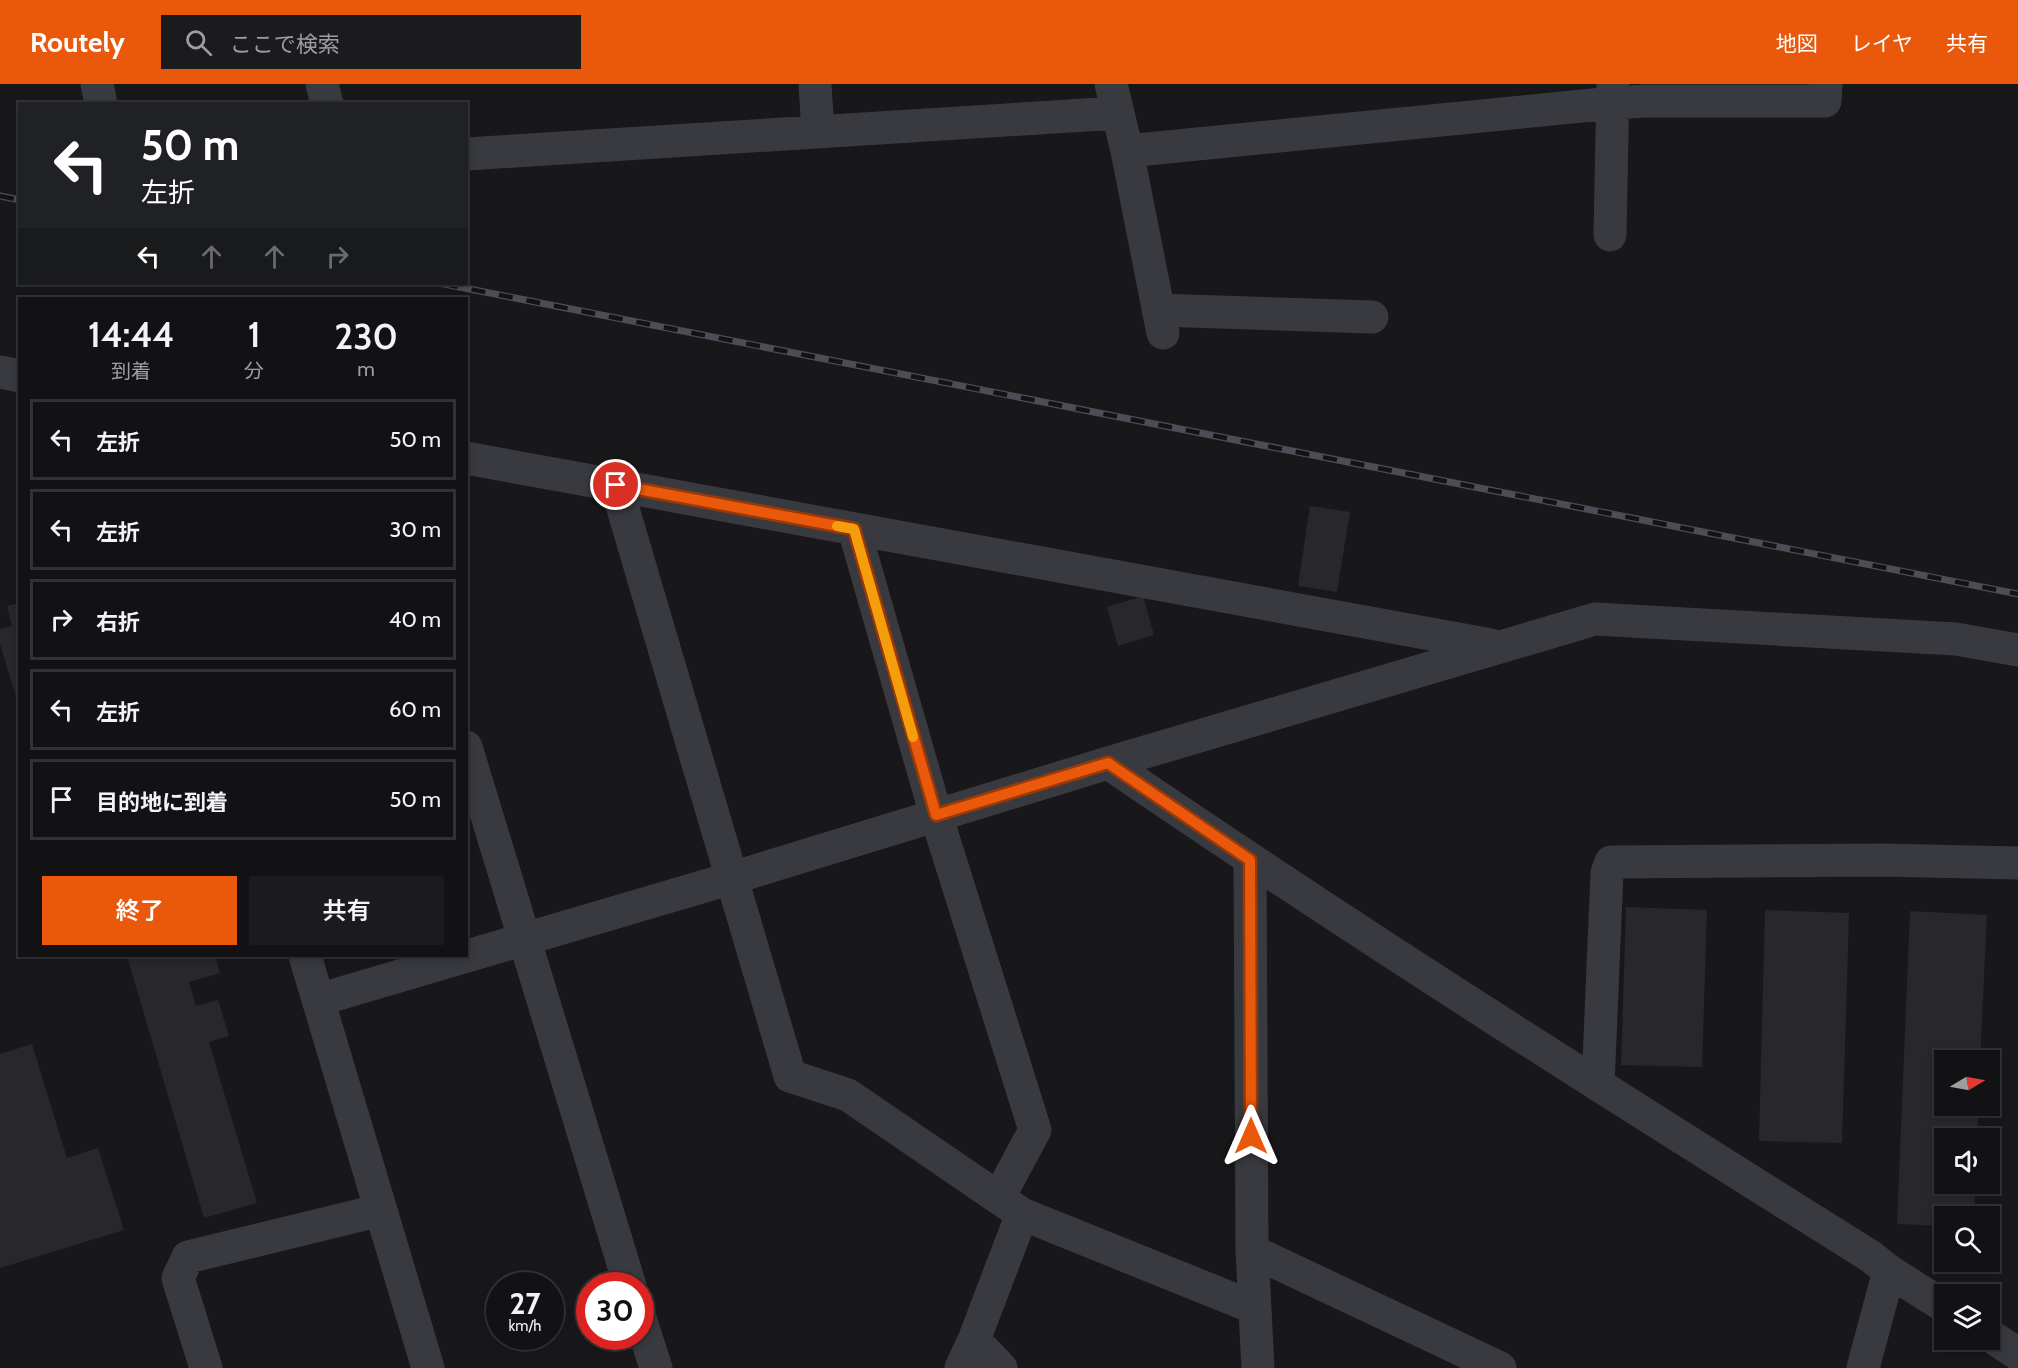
<!DOCTYPE html>
<html lang="ja">
<head>
<meta charset="utf-8">
<style>
  :root { --surface:#121214; --page:#1b1b1d; --text:#f1f3f6; --muted:#9c9ea0; --line:#313234; --accent:#ea580c }
  body { margin:0; font-family:Cabin,"Noto Sans JP",sans-serif; background:var(--page); color:var(--text); height:100vh; display:flex; flex-direction:column; font-size:22px; white-space:nowrap }
  * { box-sizing:border-box; margin:0 }
  p { font-size:20px; color:var(--muted) }
  .icon { flex:none; width:33px; height:33px; fill:none; stroke:currentColor; stroke-width:2; stroke-linecap:round; stroke-linejoin:round }
  .map { position:relative; flex:1; overflow:hidden }
  .drawer { position:absolute; left:18px; top:213px; width:450px; height:660px; display:flex; flex-direction:column; background:var(--surface); border-radius:0px; box-shadow:0 3px 9px #0003,0 0 0 2px var(--line) }
  .drawer>* { flex:none }
  .top-card { position:absolute; left:18px; top:18px; width:450px; height:183px; border-radius:0px; box-shadow:0 3px 9px #0003,0 0 0 2px var(--line); background:#202124; color:#fff; overflow:hidden }
  .needle { width:39px; rotate:80deg }
  .controls { position:absolute; left:1934px; top:966px; display:grid; gap:12px }
  .controls a { display:grid; place-items:center; width:66px; height:66px; border-radius:0px; background:var(--surface); box-shadow:0 3px 9px #0003,0 0 0 2px var(--line); font-size:30px }
  .speed { position:absolute; left:486px; top:1188px; display:flex; gap:12px; font-size:30px; font-weight:700; text-align:center }
  .speed>* { display:grid; place-content:center; width:78px; height:78px; border-radius:50%; background:var(--surface); box-shadow:0 3px 9px #0003,0 0 0 2px var(--line); line-height:1 }
  .speed small { font-size:15px; font-weight:400 }
  .speed .limit { border:9px solid #d22; background:#fff; color:#111 }
  .pin { position:absolute; display:grid; place-items:center; width:51px; height:51px; color:#fff; margin:-26px; border:3px solid #fff; border-radius:50%; box-shadow:0 2px 6px #0007 }
  .me { position:absolute; width:66px; margin:-33px; rotate:0deg; stroke-linejoin:round; filter:drop-shadow(0 0 4px #0008) }
  .turn { display:flex; align-items:center; gap:21px; height:126px; padding:0 24px; font-size:27px }
  .turn .icon { width:78px; height:78px; stroke-width:2.5 }
  .turn b { display:block; font-size:42px; line-height:51px }
  .lanes { display:flex; align-items:center; height:57px; padding:0 24px; background:#0003; justify-content:center; gap:30px; direction:ltr }
  .lanes .off { opacity:.35 }
  .eta { display:flex; justify-content:space-evenly; align-items:center; height:102px; text-align:center }
  .eta b { font-size:36px; font-weight:600; line-height:42px }
  .cta { display:flex; gap:12px; margin-top:auto; padding:12px 24px }
  .cta a { flex:1; height:69px; border-radius:0px; background:var(--accent); color:#fff; font-size:24px; font-weight:600; line-height:69px; text-align:center }
  .cta a+a { background:var(--page); color:var(--text) }
  ul { padding:0; list-style:none }
  li { display:flex; align-items:center; gap:18px; height:81px; margin:0 12px 9px; padding:0 12px; border:3px solid var(--line); border-radius:0px }
  li div { flex:1 }
  li b { display:block; font-size:22px }
  li em { font-style:normal }
  header { display:flex; align-items:center; gap:36px; box-sizing:border-box; height:84px; padding:0 30px; background:var(--accent); color:#fff }
  header strong { font-size:28px }
  nav { display:flex; gap:33px; margin-inline-start:auto; font-size:21px }
  .search { width:420px; height:54px; background:var(--page); display:flex; align-items:center; gap:15px; box-sizing:border-box; padding:0 21px; border-radius:0px; color:var(--muted); font-size:22px }
  .map>svg:first-child { display:block }
  .building { fill:#28282c }
  .lines { fill:none; stroke-linecap:round; stroke-linejoin:round }
  .minor { stroke:#393940; stroke-width:33 }
  .rail-casing { stroke:#4c4d55; stroke-width:7 }
  .rail { stroke:#131316; stroke-width:4.5; stroke-dasharray:14; stroke-linecap:butt }
  .route-casing { stroke:#983908; stroke-width:15 }
  .route { stroke:#ea580c; stroke-width:10 }
  .slow { stroke:#f59e0b; stroke-width:10 }
</style>
</head>
<body>
<header>
<strong>Routely</strong>
<div class="search"><svg class="icon" aria-label="search" viewBox="0 0 24 24"><circle cx="10" cy="10" r="6"/><path d="M15 15l6 6"/></svg>ここで検索</div>
<nav><a>地図</a><a>レイヤ</a><a>共有</a></nav>
</header>
<div class="map">
<svg width="2018" height="1284" viewBox="0 0 2018 1284">
  <rect width="100%" height="100%" fill="#18181a"/>
  <path class="building" d="M 1310,422 L 1350,428 L 1337,508 L 1298,502 Z
    M 1143,512 L 1154,551 L 1118,562 L 1107,523 Z
    M 20,519 L 20,623 L 19,623 L 0,560 L 0,545 L 12,542 L 7,522 Z
    M 1626,823 L 1707,826 L 1702,983 L 1621,981 Z
    M 1765,826 L 1849,829 L 1842,1059 L 1759,1057 Z
    M 1910,827 L 1987,831 L 1980,976 L 1944,976 L 1944,1022 L 1979,1022 L 1977,1054 L 1944,1054 L 1944,1100 L 1975,1100 L 1974,1132 L 1944,1132 L 1944,1142 L 1897,1140 Z
    M 127,872 L 215,872 L 220,889 L 189,898 L 196,922 L 218,916 L 229,952 L 209,958 L 257,1119 L 204,1134 Z
    M 32,960 L 67,1074 L 98,1064 L 124,1146 L 0,1184 L 0,970 Z"/>
  <g class="lines">
    <path class="minor" d="M 97,0 L 101,20
      M 322,0 L 327,20
      M 815,0 L 818,48
      M 1111,0 L 1127,67 L 1163,249
      M 1127,67 L 1613,19 L 1646,17 L 1825,17 L 1826,0
      M 466,70 L 1117,29
      M 1610,151 L 1613,0
      M 1158,226 L 1372,233
      M 0,288 L 20,292
      M 466,374 L 1491,561
      M 616,401 L 790,992 L 848,1011 L 1022,1130 L 1255,1224
      M 854,445 L 936,731 L 1035,1046 L 999,1113
      M 466,663 L 630,1202
      M 1108,679 C 1358,850 1613,1011 1870,1172 L 1889,1187 L 1944,1222
      M 1250,776 L 1252,1167 L 1258,1284
      M 305,872 L 428,1284
      M 318,916 L 732,794 L 1108,679 L 1595,535 L 1956,555 L 2018,566
      M 1598,1001 L 1607,789 L 1611,778 L 1882,776 L 2018,779
      M 1252,1167 L 1500,1284
      M 640,1234 L 656,1284
      M 1989,1251 L 2018,1270
      M 974,1256 L 1001,1284
      M 206,1284 L 178,1194 L 188,1173 L 381,1126
      M 961,1284 L 974,1256 L 1022,1130
      M 1863,1284 L 1889,1187"/>
    <g class="rail-casing">
      <path id="rail" d="M 0,112 L 20,116
        M 444,200 L 2018,510"/>
    </g>
    <use href="#rail" class="rail"/>
  </g>
  <g class="lines">
    <g class="route-casing">
      <path id="route" d="M 616,401 L 854,445 L 936,731 L 1108,679 L 1250,776 L 1251,1052"/>
    </g>
    <use href="#route" class="route"/>
    <path class="slow" d="M 837,442 L 854,445 L 913,653"/>
  </g>
</svg>
<div class="controls">
<a><svg class="needle" viewBox="-14 -14 28 28"><path d="M0-13l5 13h-10z" fill="#e53935"/><path d="M0 13l5-13h-10z" fill="#9c9ea0"/></svg></a>
<a><svg class="icon" aria-label="sound" viewBox="0 0 24 24"><path d="M4 9h4l5-4v14l-5-4H4zM17 9q2 3 0 6"/></svg></a>
<a><svg class="icon" aria-label="search" viewBox="0 0 24 24"><circle cx="10" cy="10" r="6"/><path d="M15 15l6 6"/></svg></a>
<a><svg class="icon" aria-label="layers" viewBox="0 0 24 24"><path d="M12 4l9 5-9 5-9-5zM3 14l9 5 9-5"/></svg></a>
</div>
<div class="speed"><div>27<small>km/h</small></div><div class="limit">30</div></div>
<div class="pin" style="left:616px;top:401px;background:#d93025"><svg class="icon" aria-label="arrive" viewBox="0 0 24 24"><path d="M6 21V4h12l-3 4 3 4H6"/></svg></div>
<svg class="me" style="left:1251px;top:1052px" viewBox="-20 -20 40 40"><path d="M0-17L14 15 0 8-14 15z" fill="#ea580c" stroke="#fff" stroke-width="4"/></svg>
<div class="top-card">
<div class="turn"><svg class="icon" aria-label="left" viewBox="0 0 24 24"><path d="M17 20v-9H6M10 6l-5 5 5 5"/></svg><div><b>50 m</b>左折</div></div>
<div class="lanes"><svg class="icon" aria-label="left" viewBox="0 0 24 24"><path d="M17 20v-9H6M10 6l-5 5 5 5"/></svg><svg class="icon off" aria-label="ahead" viewBox="0 0 24 24"><path d="M12 20V5M6 11l6-6 6 6"/></svg><svg class="icon off" aria-label="ahead" viewBox="0 0 24 24"><path d="M12 20V5M6 11l6-6 6 6"/></svg><svg class="icon off" aria-label="right" viewBox="0 0 24 24"><path d="M7 20v-9h11M14 6l5 5-5 5"/></svg></div>
</div>
<section class="drawer">
<div class="eta">
<div><b>14:44</b><p>到着</p></div>
<div><b>1</b><p>分</p></div>
<div><b>230</b><p>m</p></div>
</div>
<ul>
<li><svg class="icon" aria-label="left" viewBox="0 0 24 24"><path d="M17 20v-9H6M10 6l-5 5 5 5"/></svg><div><b>左折</b></div><em>50 m</em></li>
<li><svg class="icon" aria-label="left" viewBox="0 0 24 24"><path d="M17 20v-9H6M10 6l-5 5 5 5"/></svg><div><b>左折</b></div><em>30 m</em></li>
<li><svg class="icon" aria-label="right" viewBox="0 0 24 24"><path d="M7 20v-9h11M14 6l5 5-5 5"/></svg><div><b>右折</b></div><em>40 m</em></li>
<li><svg class="icon" aria-label="left" viewBox="0 0 24 24"><path d="M17 20v-9H6M10 6l-5 5 5 5"/></svg><div><b>左折</b></div><em>60 m</em></li>
<li><svg class="icon" aria-label="arrive" viewBox="0 0 24 24"><path d="M6 21V4h12l-3 4 3 4H6"/></svg><div><b>目的地に到着</b></div><em>50 m</em></li>
</ul>
<div class="cta"><a>終了</a><a>共有</a></div>
</section>
</div>
</body>
</html>
